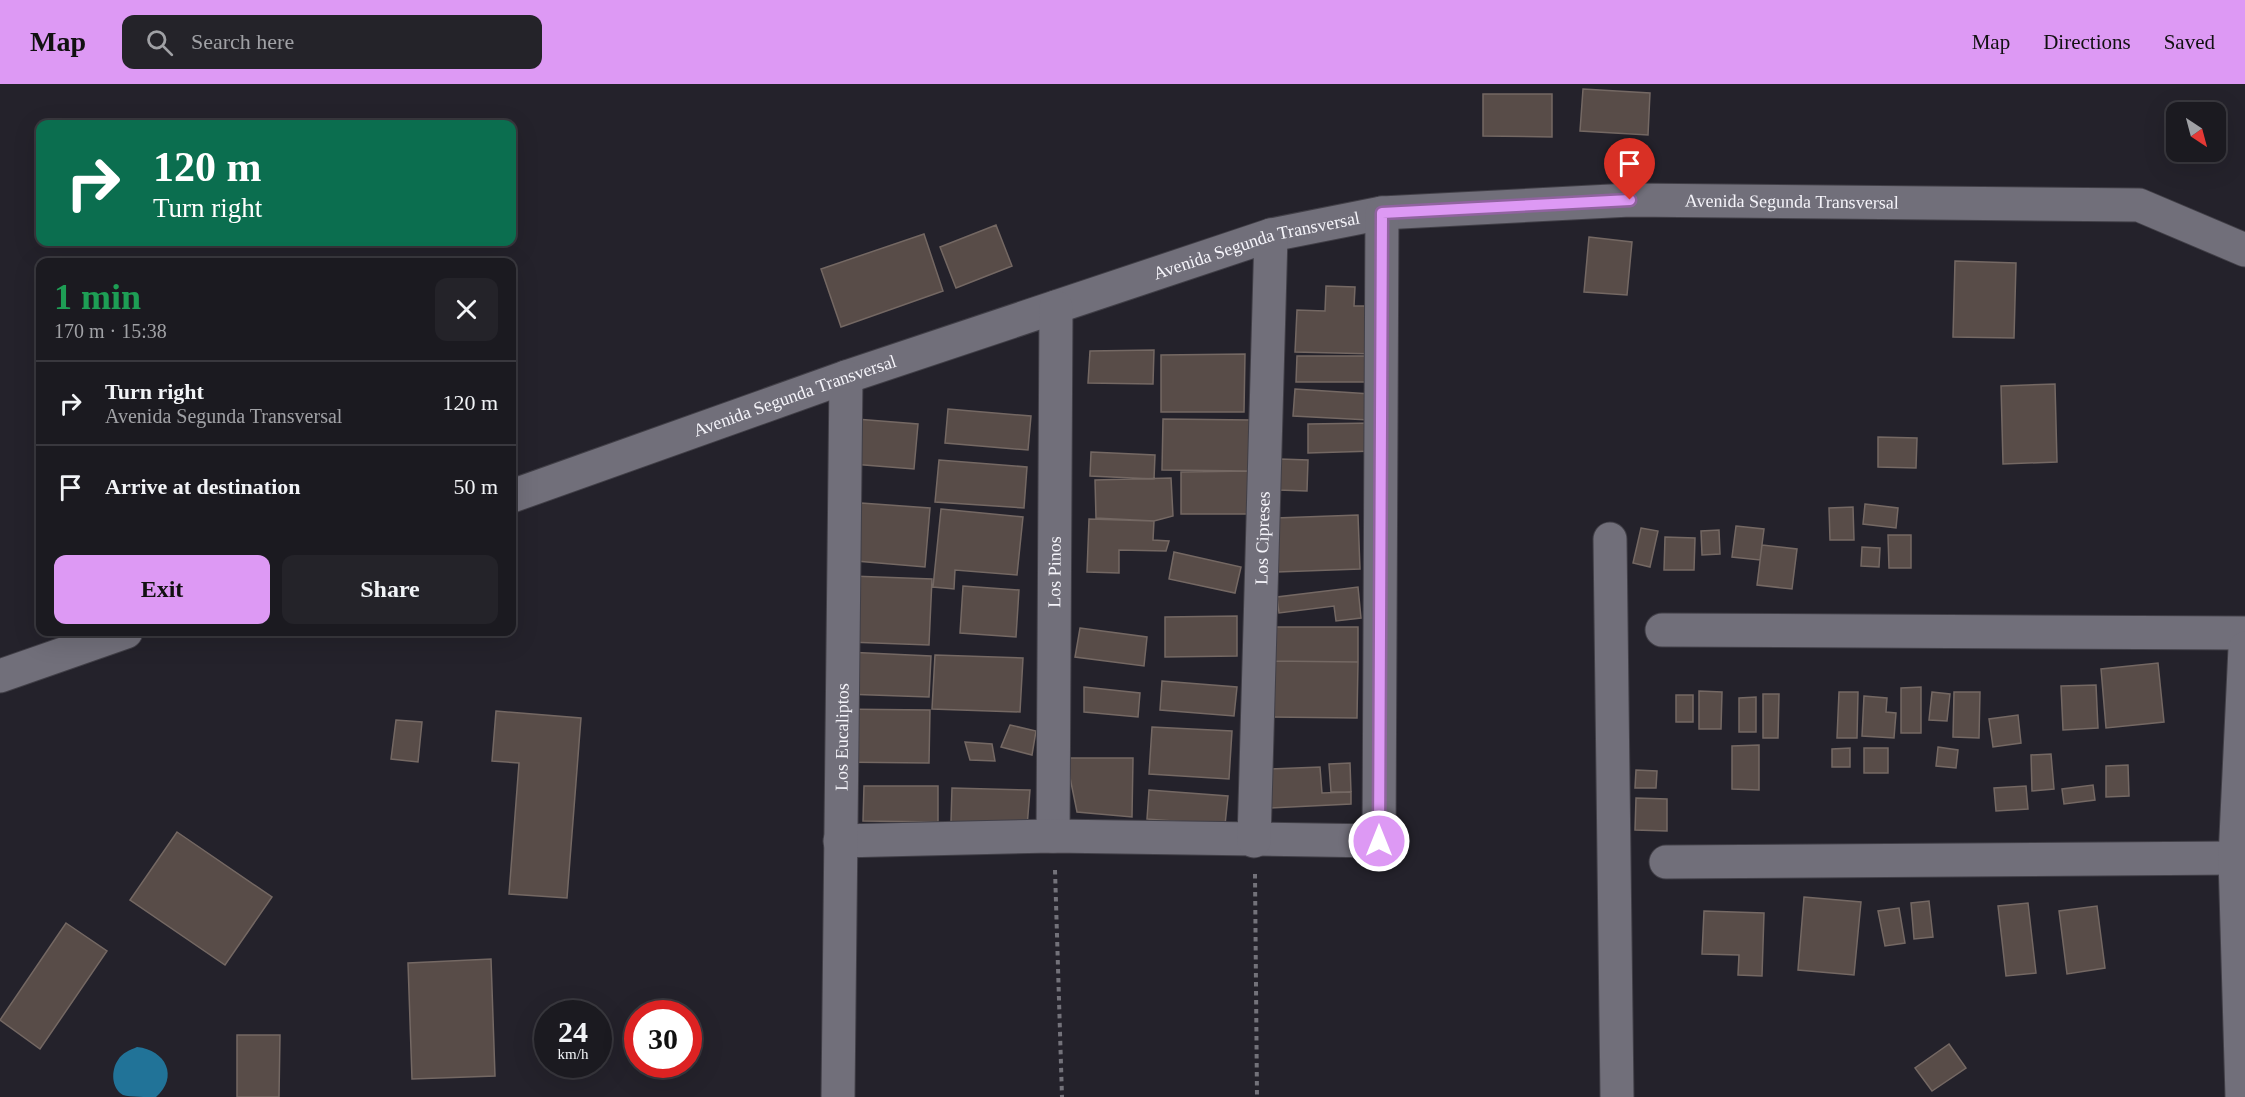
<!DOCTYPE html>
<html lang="en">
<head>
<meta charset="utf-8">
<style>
  :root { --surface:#1b1a20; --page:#242329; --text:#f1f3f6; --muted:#a0a1a5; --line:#39383e; --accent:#dd99f4 }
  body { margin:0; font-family:"Times New Roman",serif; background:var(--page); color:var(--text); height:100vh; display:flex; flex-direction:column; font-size:22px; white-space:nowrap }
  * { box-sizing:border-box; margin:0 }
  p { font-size:20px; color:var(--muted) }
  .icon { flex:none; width:33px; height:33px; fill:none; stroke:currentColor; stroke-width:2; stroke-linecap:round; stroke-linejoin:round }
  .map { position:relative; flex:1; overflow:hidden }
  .panel { position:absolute; left:36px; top:174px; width:480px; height:378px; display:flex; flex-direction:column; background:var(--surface); border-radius:12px; box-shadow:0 6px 24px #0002,0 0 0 2px var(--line) }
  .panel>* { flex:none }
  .guide { position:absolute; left:36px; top:36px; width:480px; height:126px; border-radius:12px; box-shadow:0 6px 24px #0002,0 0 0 2px var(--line); background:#0b6e4f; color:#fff; overflow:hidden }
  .needle { width:39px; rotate:144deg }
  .fabs { position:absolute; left:2166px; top:18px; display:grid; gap:12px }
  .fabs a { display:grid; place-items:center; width:60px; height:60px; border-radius:12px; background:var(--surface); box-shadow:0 6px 24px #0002,0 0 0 2px var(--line); font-size:30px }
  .speed { position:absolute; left:534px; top:916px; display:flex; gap:12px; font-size:30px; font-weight:700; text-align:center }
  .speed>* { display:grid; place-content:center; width:78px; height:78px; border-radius:50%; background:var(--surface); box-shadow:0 6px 24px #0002,0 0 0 2px var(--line); line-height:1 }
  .speed small { font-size:15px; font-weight:400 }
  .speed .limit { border:9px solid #d22; background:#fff; color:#111 }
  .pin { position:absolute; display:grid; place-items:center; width:51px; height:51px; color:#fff; margin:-62px -26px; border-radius:50% 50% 50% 0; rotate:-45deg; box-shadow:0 0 6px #0007 }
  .pin .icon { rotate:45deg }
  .me { position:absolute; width:66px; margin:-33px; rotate:0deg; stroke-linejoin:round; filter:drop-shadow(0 0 4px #0008) }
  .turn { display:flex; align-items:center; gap:21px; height:126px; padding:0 18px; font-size:27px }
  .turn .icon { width:78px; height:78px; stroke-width:2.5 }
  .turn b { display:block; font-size:42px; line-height:51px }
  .round { display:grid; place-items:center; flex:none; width:63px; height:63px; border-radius:12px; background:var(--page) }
  .head { display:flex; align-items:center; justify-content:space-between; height:102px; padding:0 18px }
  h1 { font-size:36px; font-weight:700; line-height:45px; color:#1e9e55 }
  .primary-button { display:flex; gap:12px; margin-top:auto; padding:12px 18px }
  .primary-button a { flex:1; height:69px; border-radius:12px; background:var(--accent); color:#111; font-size:24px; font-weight:700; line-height:69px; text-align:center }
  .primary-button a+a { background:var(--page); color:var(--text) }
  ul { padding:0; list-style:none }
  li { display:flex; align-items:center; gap:18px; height:84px; padding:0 18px; border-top:2px solid var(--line) }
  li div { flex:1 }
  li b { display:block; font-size:22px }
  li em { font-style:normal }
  header { display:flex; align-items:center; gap:36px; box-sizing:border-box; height:84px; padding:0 30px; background:var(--accent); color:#111 }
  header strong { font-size:28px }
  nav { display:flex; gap:33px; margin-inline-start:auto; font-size:21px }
  .search { width:420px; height:54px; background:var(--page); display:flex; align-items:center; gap:15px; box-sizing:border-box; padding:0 21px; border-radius:12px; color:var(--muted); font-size:22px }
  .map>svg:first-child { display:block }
  .water { fill:#217398 }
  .building { fill:#584c48; stroke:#746863; stroke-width:1.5 }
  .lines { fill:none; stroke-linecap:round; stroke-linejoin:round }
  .street-casing { stroke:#413f47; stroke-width:35 }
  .path { stroke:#73727a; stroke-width:4; stroke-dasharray:4.5 4.5; stroke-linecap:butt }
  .street { stroke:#716f7a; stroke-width:33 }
  .route-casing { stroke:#90639f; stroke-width:15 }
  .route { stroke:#dd99f4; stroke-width:10 }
  .labels { text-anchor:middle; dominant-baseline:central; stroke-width:6; stroke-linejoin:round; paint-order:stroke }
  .street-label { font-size:18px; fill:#f5f4fa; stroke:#0d0d11 }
</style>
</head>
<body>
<header>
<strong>Map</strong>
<div class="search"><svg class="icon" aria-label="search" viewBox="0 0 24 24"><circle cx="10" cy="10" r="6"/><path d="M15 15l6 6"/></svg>Search here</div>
<nav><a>Map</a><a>Directions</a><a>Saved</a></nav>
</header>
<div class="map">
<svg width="2245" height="1013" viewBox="0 0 2245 1013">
  <rect width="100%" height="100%" fill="#24222b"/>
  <path class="water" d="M 137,963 C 166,966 179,993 156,1013 C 147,1013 130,1013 123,1011 C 111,1004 111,986 118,976 C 122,969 130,966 137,963 Z"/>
  <path class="building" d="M 1583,5 L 1650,9 L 1648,51 L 1580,47 Z
    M 1483,10 L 1552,10 L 1552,53 L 1483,52 Z
    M 996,141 L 1012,182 L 956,204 L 940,163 Z
    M 924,150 L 943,207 L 841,243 L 821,185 Z
    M 1589,153 L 1632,158 L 1627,211 L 1584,208 Z
    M 1955,177 L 2016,179 L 2014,254 L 1953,253 Z
    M 1326,202 L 1355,203 L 1354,222 L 1379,222 L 1377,270 L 1295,268 L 1297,226 L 1325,227 Z
    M 1154,266 L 1153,300 L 1088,299 L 1090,267 Z
    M 1245,270 L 1244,328 L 1161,328 L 1161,271 Z
    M 1297,272 L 1380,272 L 1380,298 L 1296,298 Z
    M 2055,300 L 2057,378 L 2003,380 L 2001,302 Z
    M 1295,305 L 1371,310 L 1369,336 L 1293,332 Z
    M 948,325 L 1031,332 L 1028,366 L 945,359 Z
    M 856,335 L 918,340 L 914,385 L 852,380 Z
    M 1163,335 L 1252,336 L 1251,387 L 1162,386 Z
    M 1374,339 L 1375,367 L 1308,369 L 1308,340 Z
    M 1878,353 L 1917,354 L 1916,384 L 1878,383 Z
    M 1091,368 L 1155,371 L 1154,395 L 1090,392 Z
    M 1280,375 L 1308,376 L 1307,407 L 1278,406 Z
    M 939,376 L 1027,383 L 1024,424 L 935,418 Z
    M 1251,387 L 1252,430 L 1181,430 L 1181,388 Z
    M 1171,394 L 1173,432 L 1154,437 L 1096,434 L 1095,396 Z
    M 861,419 L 930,424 L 925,483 L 856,477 Z
    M 1865,420 L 1898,424 L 1896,444 L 1863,440 Z
    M 1853,423 L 1854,456 L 1830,456 L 1829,424 Z
    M 941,425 L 1023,433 L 1017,491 L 955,486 L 954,505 L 933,503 Z
    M 1358,431 L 1360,485 L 1277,488 L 1276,434 Z
    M 1089,435 L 1154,437 L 1153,456 L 1169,457 L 1166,467 L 1119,466 L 1119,489 L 1087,488 Z
    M 1736,442 L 1764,445 L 1760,476 L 1732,473 Z
    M 1641,444 L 1658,447 L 1650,483 L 1633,479 Z
    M 1719,446 L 1720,470 L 1702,471 L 1701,447 Z
    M 1888,451 L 1911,451 L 1911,484 L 1889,484 Z
    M 1665,453 L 1695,454 L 1694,486 L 1664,486 Z
    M 1762,461 L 1797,465 L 1792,505 L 1757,501 Z
    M 1862,463 L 1880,464 L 1879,483 L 1861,482 Z
    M 1174,468 L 1241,483 L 1235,509 L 1169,495 Z
    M 851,492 L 932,495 L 929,561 L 848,558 Z
    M 963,502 L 1019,506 L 1016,553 L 960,549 Z
    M 1358,503 L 1361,534 L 1336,537 L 1334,522 L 1279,529 L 1277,513 Z
    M 1237,532 L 1237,572 L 1165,573 L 1165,533 Z
    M 1271,543 L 1358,543 L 1358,578 L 1270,577 Z
    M 1080,544 L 1147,553 L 1144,582 L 1075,573 Z
    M 846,568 L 931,572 L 929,613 L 844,610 Z
    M 935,571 L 1023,574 L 1020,628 L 932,625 Z
    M 1270,577 L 1358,578 L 1357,634 L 1269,633 Z
    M 2158,579 L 2164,638 L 2106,644 L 2101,585 Z
    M 1162,597 L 1237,603 L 1234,632 L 1160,626 Z
    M 2096,601 L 2098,644 L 2063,646 L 2061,602 Z
    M 1084,603 L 1140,609 L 1138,633 L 1084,628 Z
    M 1921,603 L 1921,649 L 1901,649 L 1901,604 Z
    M 1699,607 L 1722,608 L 1721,645 L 1699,645 Z
    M 1839,608 L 1858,608 L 1857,654 L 1837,654 Z
    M 1932,608 L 1950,610 L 1947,637 L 1929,636 Z
    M 1954,608 L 1980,608 L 1979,654 L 1953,653 Z
    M 1763,610 L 1779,610 L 1778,654 L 1763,654 Z
    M 1676,611 L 1693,611 L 1693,638 L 1676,638 Z
    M 1864,612 L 1887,614 L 1886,628 L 1896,629 L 1894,654 L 1862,652 Z
    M 1756,613 L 1756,648 L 1739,648 L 1739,614 Z
    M 832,625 L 930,626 L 929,679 L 831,678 Z
    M 496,627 L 581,634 L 567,814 L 509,810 L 519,679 L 492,677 Z
    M 2018,631 L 2021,659 L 1993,663 L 1989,635 Z
    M 396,636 L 422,638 L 418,678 L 391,675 Z
    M 1010,641 L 1036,647 L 1032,671 L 1001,663 Z
    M 1152,643 L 1232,647 L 1229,695 L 1149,690 Z
    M 965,658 L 992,660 L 995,677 L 970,676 Z
    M 1759,661 L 1759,706 L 1732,705 L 1732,662 Z
    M 1938,663 L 1958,666 L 1956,684 L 1936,682 Z
    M 1850,664 L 1850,683 L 1832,683 L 1832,665 Z
    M 1864,664 L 1888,664 L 1888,689 L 1864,689 Z
    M 2051,670 L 2054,705 L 2032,707 L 2031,671 Z
    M 1066,674 L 1133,674 L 1132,733 L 1077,728 Z
    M 1350,679 L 1351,708 L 1331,708 L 1329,680 Z
    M 2128,681 L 2129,712 L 2106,713 L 2106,682 Z
    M 1320,683 L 1322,709 L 1351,708 L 1351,720 L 1268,724 L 1267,685 Z
    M 1636,686 L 1657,687 L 1656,704 L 1635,704 Z
    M 2093,701 L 2095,716 L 2064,720 L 2062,705 Z
    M 864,702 L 938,702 L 938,738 L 863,737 Z
    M 2026,702 L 2028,725 L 1996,727 L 1994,704 Z
    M 952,704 L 1030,706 L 1027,743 L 951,738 Z
    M 1149,706 L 1228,712 L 1225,741 L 1147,735 Z
    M 1636,714 L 1667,715 L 1667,747 L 1635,746 Z
    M 177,748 L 272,813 L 225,881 L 130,816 Z
    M 1804,813 L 1861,818 L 1854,891 L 1798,886 Z
    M 1929,817 L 1933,853 L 1914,855 L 1911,819 Z
    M 2028,819 L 2036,889 L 2006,892 L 1998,822 Z
    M 2097,822 L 2105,884 L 2067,890 L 2059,827 Z
    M 1899,824 L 1905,859 L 1885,862 L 1878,827 Z
    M 1704,827 L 1764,829 L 1762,892 L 1738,891 L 1739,871 L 1702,870 Z
    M 66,839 L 107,867 L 40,965 L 0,936 Z
    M 491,875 L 495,992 L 412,995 L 408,879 Z
    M 237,951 L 280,951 L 279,1013 L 237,1013 Z
    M 1949,960 L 1966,984 L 1932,1007 L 1915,984 Z"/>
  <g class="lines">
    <g class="street-casing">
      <g id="street">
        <path id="s1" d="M 512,412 L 846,293 L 1271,151 L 1382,129 L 1630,116 L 2139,121 L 2245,166"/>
        <path d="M 1610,455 L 1617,1013"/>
        <path d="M 1662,546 L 2245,549"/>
        <path d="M 0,592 L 126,548"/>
        <path id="s2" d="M 1053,752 L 1056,223"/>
        <path d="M 840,757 L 1053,752 L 1379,757 L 1382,129"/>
        <path id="s3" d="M 1254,757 L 1271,151"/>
        <path d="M 1666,778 L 2235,774"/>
        <path id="s4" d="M 838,1013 L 846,293"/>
        <path d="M 2242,1013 L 2235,774 L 2245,564"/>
      </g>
    </g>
    <path class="path" d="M 1055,786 L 1062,1013
      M 1255,790 L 1257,1013"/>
    <use href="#street" class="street"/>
  </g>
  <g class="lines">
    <g class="route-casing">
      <path id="route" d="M 1379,757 L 1382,129 L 1630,116"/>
    </g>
    <use href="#route" class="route"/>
  </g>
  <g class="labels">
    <g class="street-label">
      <text stroke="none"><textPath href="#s1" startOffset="1326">Avenida Segunda Transversal</textPath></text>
      <text stroke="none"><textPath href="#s1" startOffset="786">Avenida Segunda Transversal</textPath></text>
      <text stroke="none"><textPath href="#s1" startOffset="300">Avenida Segunda Transversal</textPath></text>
      <text stroke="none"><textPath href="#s3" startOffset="303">Los Cipreses</textPath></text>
      <text stroke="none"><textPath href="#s2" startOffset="264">Los Pinos</textPath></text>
      <text stroke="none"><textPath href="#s4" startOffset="360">Los Eucaliptos</textPath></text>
    </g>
  </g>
</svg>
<div class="fabs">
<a><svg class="needle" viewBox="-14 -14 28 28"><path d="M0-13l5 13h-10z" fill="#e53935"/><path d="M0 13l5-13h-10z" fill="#a0a1a5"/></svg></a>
</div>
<div class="speed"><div>24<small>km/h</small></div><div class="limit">30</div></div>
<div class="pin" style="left:1630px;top:116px;background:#d93025"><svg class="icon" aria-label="arrive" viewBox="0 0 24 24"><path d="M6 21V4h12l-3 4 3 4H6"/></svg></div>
<svg class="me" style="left:1379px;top:757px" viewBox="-20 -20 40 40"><circle r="17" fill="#dd99f4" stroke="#fff" stroke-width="3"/><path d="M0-11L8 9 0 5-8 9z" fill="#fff"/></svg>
<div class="guide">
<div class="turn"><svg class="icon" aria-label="right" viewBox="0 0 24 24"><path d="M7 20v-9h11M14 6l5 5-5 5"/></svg><div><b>120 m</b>Turn right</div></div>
</div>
<section class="panel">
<div class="head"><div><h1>1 min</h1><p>170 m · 15:38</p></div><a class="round"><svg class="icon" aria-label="close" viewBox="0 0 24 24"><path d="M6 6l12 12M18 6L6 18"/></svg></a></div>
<ul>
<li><svg class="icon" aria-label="right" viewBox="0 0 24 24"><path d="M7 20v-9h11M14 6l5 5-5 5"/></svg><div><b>Turn right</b><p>Avenida Segunda Transversal</p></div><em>120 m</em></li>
<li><svg class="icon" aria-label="arrive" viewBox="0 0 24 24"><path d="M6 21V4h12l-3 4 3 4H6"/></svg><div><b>Arrive at destination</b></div><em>50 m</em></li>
</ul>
<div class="primary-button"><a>Exit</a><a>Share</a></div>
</section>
</div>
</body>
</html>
